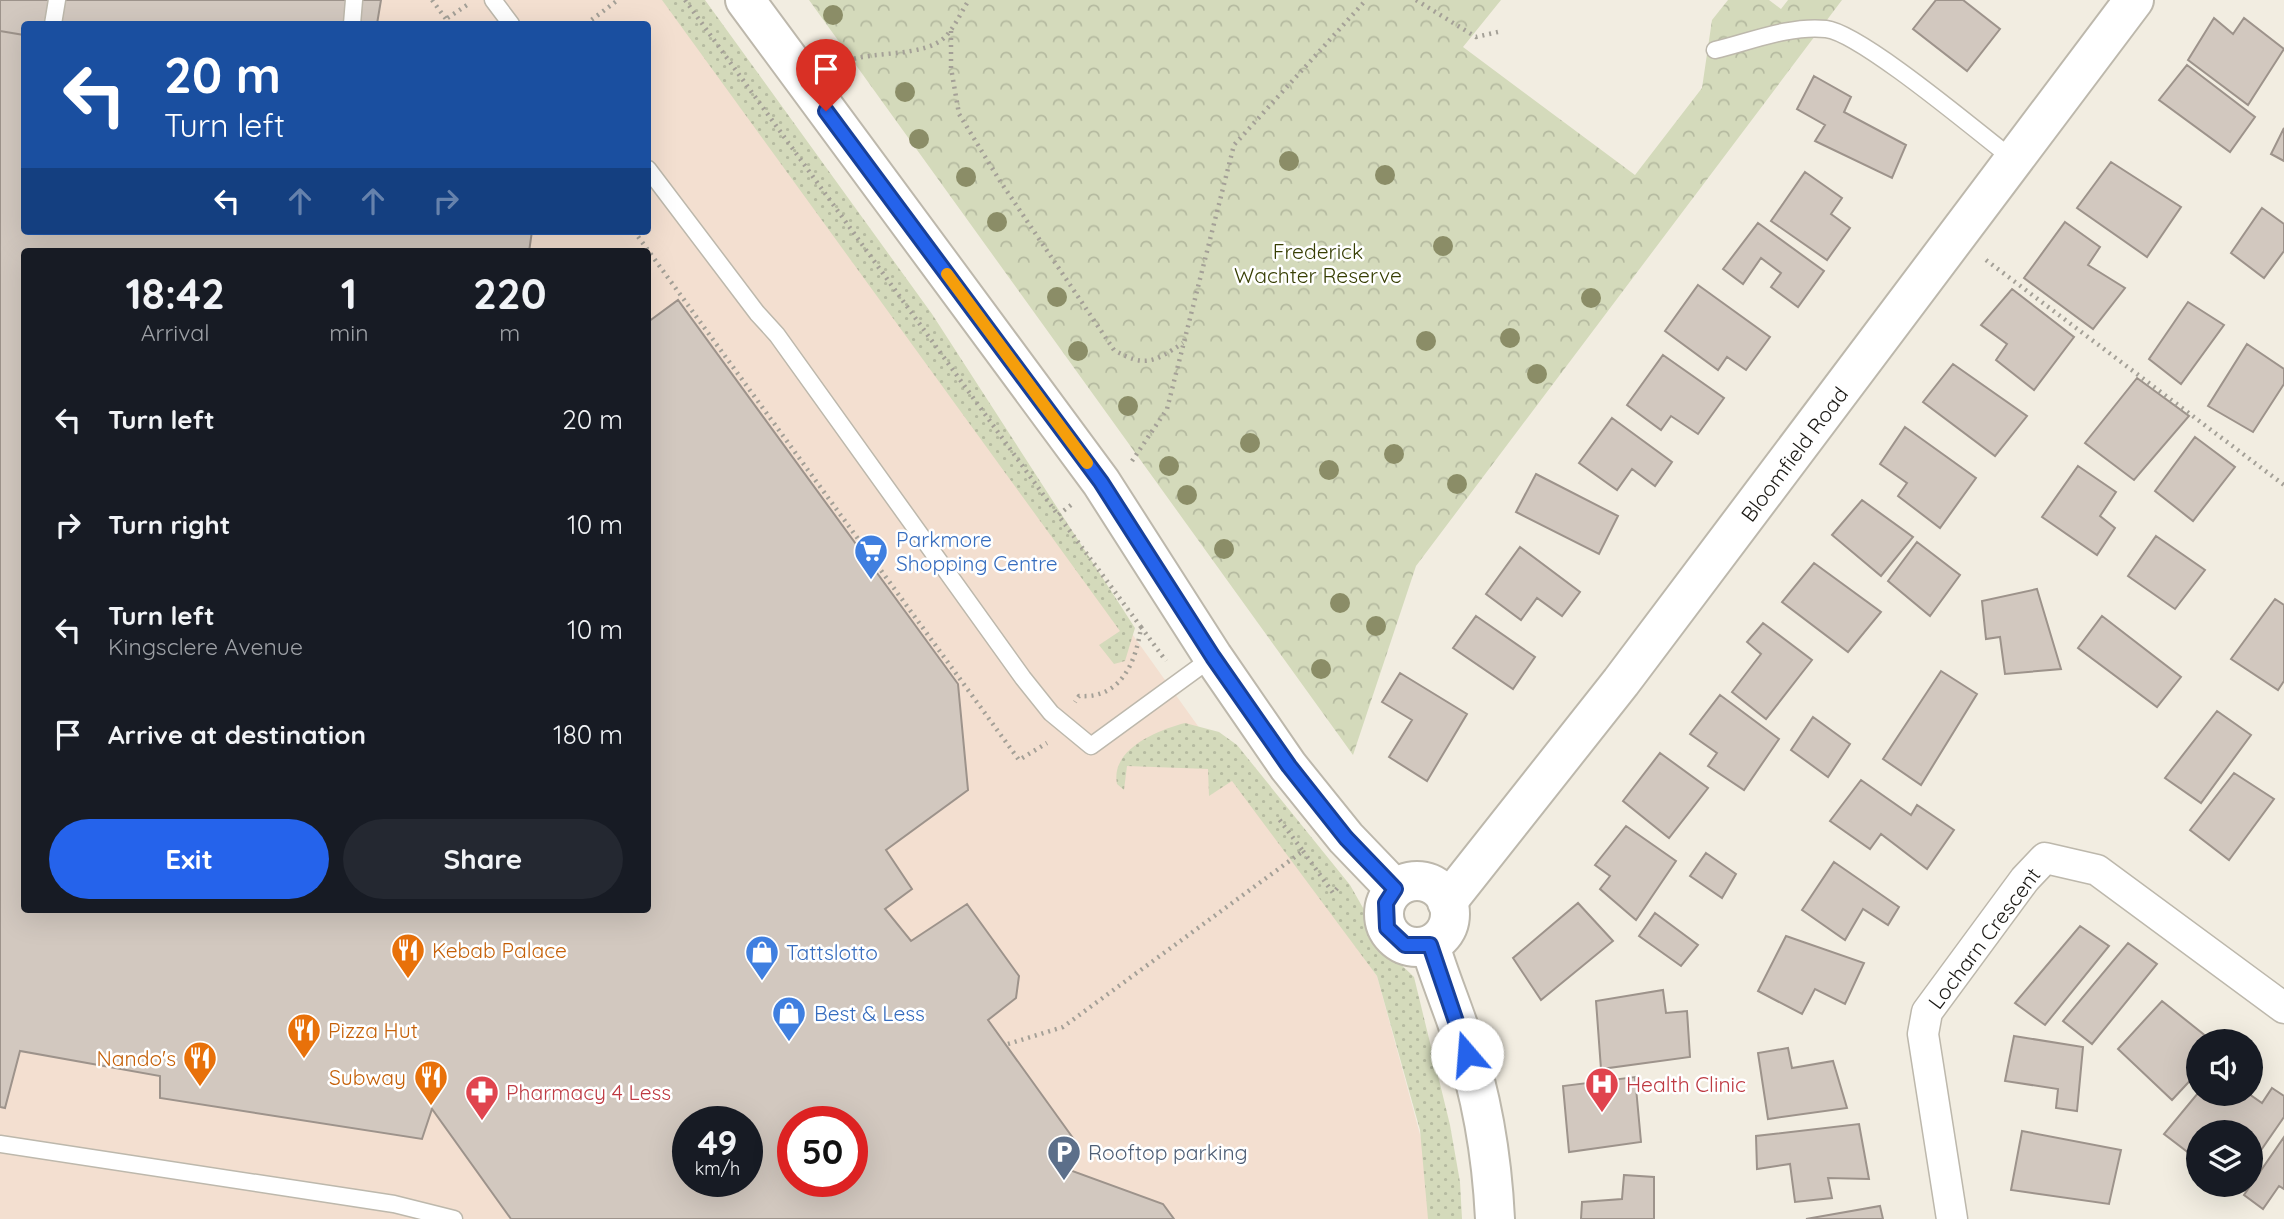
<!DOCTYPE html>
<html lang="en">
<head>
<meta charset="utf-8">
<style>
  :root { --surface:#171b24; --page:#242831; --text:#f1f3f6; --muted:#9ea1a6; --accent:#2563eb }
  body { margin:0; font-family:Quicksand,sans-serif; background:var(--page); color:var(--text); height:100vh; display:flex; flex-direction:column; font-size:26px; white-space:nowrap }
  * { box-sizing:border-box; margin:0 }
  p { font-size:23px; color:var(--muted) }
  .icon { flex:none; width:38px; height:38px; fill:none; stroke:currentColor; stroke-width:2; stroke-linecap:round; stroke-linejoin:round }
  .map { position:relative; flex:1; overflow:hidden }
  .sheet { position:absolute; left:21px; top:248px; width:630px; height:665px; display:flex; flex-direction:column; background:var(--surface); border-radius:7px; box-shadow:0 7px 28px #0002 }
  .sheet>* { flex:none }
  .banner { position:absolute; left:21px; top:21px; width:630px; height:214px; border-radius:7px; box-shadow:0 7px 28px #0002; background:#1a4fa0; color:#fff; overflow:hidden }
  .buttons { position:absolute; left:2186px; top:1029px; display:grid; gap:14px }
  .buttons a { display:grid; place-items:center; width:77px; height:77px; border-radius:50%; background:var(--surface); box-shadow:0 7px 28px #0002; font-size:35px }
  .speed { position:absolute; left:672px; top:1106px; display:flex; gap:14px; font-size:35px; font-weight:700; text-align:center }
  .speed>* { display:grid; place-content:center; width:91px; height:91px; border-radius:50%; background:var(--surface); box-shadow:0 7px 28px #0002; line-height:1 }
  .speed small { font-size:18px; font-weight:400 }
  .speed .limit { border:10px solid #d22; background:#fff; color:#111 }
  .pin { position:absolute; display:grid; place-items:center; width:60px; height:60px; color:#fff; margin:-72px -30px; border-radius:50% 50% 50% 0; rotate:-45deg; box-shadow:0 0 7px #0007 }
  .pin .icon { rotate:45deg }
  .me { position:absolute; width:77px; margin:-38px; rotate:342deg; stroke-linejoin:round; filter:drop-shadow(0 0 5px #0008) }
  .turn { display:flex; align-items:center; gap:24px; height:147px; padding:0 28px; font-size:32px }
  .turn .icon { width:91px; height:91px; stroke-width:2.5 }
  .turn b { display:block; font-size:49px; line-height:60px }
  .lanes { display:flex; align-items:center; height:66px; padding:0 28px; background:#0003; justify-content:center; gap:35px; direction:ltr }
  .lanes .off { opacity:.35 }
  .eta { display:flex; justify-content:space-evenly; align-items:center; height:119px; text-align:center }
  .eta b { font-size:42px; font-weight:800; line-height:49px }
  .action { display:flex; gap:14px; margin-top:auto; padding:14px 28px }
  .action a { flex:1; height:80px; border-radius:42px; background:var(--accent); color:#fff; font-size:28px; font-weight:800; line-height:80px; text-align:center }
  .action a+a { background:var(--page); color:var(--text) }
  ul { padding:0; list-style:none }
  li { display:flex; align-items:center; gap:21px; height:105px; padding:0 28px }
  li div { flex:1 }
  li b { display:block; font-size:26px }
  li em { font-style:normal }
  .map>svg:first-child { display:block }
  .commercial { fill:#f3dfd0; fill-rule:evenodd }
  .grass { fill:url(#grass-dots) }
  .forest { fill:url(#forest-crowns) }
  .building { fill:#d2c8bf; stroke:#9d938b; stroke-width:2; fill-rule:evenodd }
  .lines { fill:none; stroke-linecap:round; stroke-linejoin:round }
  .service-casing { stroke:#bdb8ac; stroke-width:19 }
  .minor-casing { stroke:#bdb8ac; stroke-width:33 }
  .tertiary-casing { stroke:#bdb8ac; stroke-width:42 }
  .secondary-casing { stroke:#bdb8ac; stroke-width:42 }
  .path { stroke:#a4a097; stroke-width:4.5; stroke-dasharray:2 5; stroke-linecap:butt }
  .service { stroke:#fff; stroke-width:16 }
  .minor { stroke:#fff; stroke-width:30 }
  .tertiary { stroke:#fff; stroke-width:38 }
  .secondary { stroke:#fff; stroke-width:38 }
  .tree { fill:#8b8d67 }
  .route-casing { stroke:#184099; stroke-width:18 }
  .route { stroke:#2563eb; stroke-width:12 }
  .slow { stroke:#f59e0b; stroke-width:12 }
  .labels { text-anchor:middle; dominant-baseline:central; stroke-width:5; stroke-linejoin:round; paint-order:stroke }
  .park-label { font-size:21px; fill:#373e03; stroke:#fff }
  .street-label { font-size:21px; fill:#1a1814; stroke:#fff }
  .shop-label { font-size:21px; fill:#366cbe; stroke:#fff; text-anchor:start }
  .food-label { font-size:21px; fill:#c56008; stroke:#fff; text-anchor:start }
  .health-label { font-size:21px; fill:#be3a42; stroke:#fff; text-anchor:start }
  .service-label { font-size:21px; fill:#4e5e75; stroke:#fff; text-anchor:start }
</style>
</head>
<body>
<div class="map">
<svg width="2284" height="1219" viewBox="0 0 2284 1219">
  <defs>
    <pattern id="grass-dots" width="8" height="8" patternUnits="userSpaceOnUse" patternTransform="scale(1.75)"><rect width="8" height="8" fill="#d4dabb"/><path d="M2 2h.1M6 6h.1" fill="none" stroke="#b5baa0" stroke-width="1.8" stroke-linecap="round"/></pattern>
    <pattern id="forest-crowns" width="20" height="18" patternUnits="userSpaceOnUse" patternTransform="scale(1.75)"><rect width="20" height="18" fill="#d4dabb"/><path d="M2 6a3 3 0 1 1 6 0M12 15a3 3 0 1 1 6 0" fill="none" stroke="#b5baa0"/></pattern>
  </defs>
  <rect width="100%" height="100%" fill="#f2ede1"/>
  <path class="commercial" d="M 0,0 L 678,0 L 1377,976 L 1437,1197 L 1433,1219 L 0,1219 ZM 24,24 L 648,24 L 648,231 L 24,231 ZM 24,252 L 648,252 L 648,910 L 24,910 ZM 688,1122 L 747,1122 L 747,1181 L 688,1181 ZM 793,1122 L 852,1122 L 852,1181 L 793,1181 Z"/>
  <path class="grass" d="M 662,0 L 705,0 L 932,314 L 1135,628 L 1125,661 L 1114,664 L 1099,645 L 1120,631 Z
    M 1185,723 L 1219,732 L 1237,745 L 1350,885 L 1388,952 L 1414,977 L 1450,1125 L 1460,1182 L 1462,1219 L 1428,1219 L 1420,1130 L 1377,976 L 1232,781 L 1209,796 L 1208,769 L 1127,766 L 1124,790 L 1117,784 C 1110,749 1158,730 1185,723 Z"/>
  <path class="forest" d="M 809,0 L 1501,0 L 1463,47 L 1635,175 L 1702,88 L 1712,20 L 1728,0 L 1769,0 L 1781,9 L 1788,0 L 1842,0 L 1416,566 L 1353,755 Z"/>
  <path class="building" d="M 0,0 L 381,0 L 377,24 L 24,24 L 24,35 L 0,31 Z
    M 1936,0 L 1963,0 L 2000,29 L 1967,71 L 1913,29 Z
    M 2214,18 L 2233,34 L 2244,18 L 2284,49 L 2248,105 L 2188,60 Z
    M 0,31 L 24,35 L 24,231 L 532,231 L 529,252 L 24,252 L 24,910 L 648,910 L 648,322 L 678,300 L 958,684 L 968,790 L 886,850 L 912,889 L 885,909 L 911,941 L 967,904 L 1019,976 L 1016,998 L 988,1020 L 1078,1145 L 1053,1164 L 1163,1204 L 1174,1219 L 511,1219 L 432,1109 L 422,1139 L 160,1098 L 160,1076 L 20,1051 L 5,1108 L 0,1107 ZM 688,1122 L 747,1122 L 747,1181 L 688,1181 ZM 793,1122 L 852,1122 L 852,1181 L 793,1181 Z
    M 2187,65 L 2255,117 L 2230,152 L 2159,100 Z
    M 1814,76 L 1851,97 L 1844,112 L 1906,145 L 1892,178 L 1815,141 L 1825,125 L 1797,109 Z
    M 2284,128 L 2284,161 L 2271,154 Z
    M 2111,162 L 2181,207 L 2147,257 L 2077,208 Z
    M 1805,172 L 1842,198 L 1831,214 L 1850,228 L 1827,260 L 1771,221 Z
    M 2262,208 L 2284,224 L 2284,251 L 2264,278 L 2231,253 Z
    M 2065,222 L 2100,247 L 2088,265 L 2125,288 L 2093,329 L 2024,278 Z
    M 1758,223 L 1824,271 L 1798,307 L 1771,287 L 1781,273 L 1761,258 L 1743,284 L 1723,269 Z
    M 1698,285 L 1770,337 L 1746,370 L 1727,357 L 1718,370 L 1665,331 Z
    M 2012,289 L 2074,337 L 2034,390 L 1996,360 L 2007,344 L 1981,325 Z
    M 2188,302 L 2224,325 L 2181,384 L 2149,359 Z
    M 2247,344 L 2284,369 L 2284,384 L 2253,432 L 2208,406 Z
    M 1663,355 L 1724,398 L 1698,434 L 1671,416 L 1661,430 L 1627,405 Z
    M 1953,364 L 2027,416 L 1995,456 L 1923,402 Z
    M 2137,378 L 2189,416 L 2134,480 L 2085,443 Z
    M 1612,418 L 1672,462 L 1655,486 L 1632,469 L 1617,490 L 1579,463 Z
    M 1905,427 L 1976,478 L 1940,528 L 1898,496 L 1907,483 L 1880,464 Z
    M 2195,437 L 2235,467 L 2193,521 L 2155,491 Z
    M 2078,466 L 2116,492 L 2100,516 L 2115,528 L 2097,555 L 2042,517 Z
    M 1536,474 L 1618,516 L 1599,554 L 1516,512 Z
    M 1862,500 L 1913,537 L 1881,576 L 1832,535 Z
    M 2156,536 L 2205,570 L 2175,609 L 2128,576 Z
    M 1917,542 L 1960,575 L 1930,616 L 1888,581 Z
    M 1520,547 L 1580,592 L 1562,616 L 1537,598 L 1521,620 L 1486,594 Z
    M 1814,563 L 1881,612 L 1848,652 L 1782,602 Z
    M 2037,589 L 2061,669 L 2005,674 L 2000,637 L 1986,639 L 1982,601 Z
    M 2275,599 L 2284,605 L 2284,681 L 2278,690 L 2231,659 Z
    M 1476,616 L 1535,657 L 1513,689 L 1453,648 Z
    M 2102,616 L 2181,677 L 2157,707 L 2078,648 Z
    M 1763,623 L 1812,660 L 1766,719 L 1732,692 L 1761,654 L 1747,642 Z
    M 1941,671 L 1977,694 L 1921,785 L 1883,759 Z
    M 1400,673 L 1467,714 L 1427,781 L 1389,757 L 1412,720 L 1382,702 Z
    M 1720,695 L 1779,739 L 1744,790 L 1708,766 L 1717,753 L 1690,734 Z
    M 2217,711 L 2251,735 L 2201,803 L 2165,778 Z
    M 1813,717 L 1850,744 L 1828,777 L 1791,750 Z
    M 1660,753 L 1708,788 L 1669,838 L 1623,801 Z
    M 2234,773 L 2274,799 L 2229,860 L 2190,830 Z
    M 1861,780 L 1911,815 L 1917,805 L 1954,830 L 1927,869 L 1881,834 L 1870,849 L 1830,821 Z
    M 1626,826 L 1676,861 L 1636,920 L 1600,889 L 1610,876 L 1595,865 Z
    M 1706,853 L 1736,874 L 1722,898 L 1690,876 Z
    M 1834,862 L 1899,907 L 1888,925 L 1863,909 L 1845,940 L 1802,910 Z
    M 1578,903 L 1613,941 L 1541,1000 L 1513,958 Z
    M 1655,913 L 1698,945 L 1681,966 L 1639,936 Z
    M 2080,926 L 2109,946 L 2045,1025 L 2015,1003 Z
    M 1786,936 L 1864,963 L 1845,1004 L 1815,989 L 1802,1014 L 1758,991 Z
    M 2128,943 L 2157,964 L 2092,1044 L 2063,1021 Z
    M 1663,990 L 1666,1013 L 1687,1011 L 1690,1057 L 1601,1069 L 1596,1001 Z
    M 2162,1001 L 2212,1041 L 2198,1041 L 2198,1072 L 2172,1100 L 2118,1049 Z
    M 2014,1036 L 2083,1047 L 2077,1111 L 2056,1108 L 2058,1089 L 2005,1081 Z
    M 1788,1048 L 1792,1068 L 1833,1061 L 1847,1108 L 1768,1119 L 1758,1053 Z
    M 1635,1077 L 1641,1142 L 1569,1152 L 1563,1086 Z
    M 2272,1088 L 2284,1096 L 2284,1117 L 2250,1166 L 2250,1132 L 2198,1132 L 2198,1160 L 2164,1134 L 2198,1093 L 2249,1094 L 2262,1103 Z
    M 1859,1124 L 1869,1179 L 1828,1178 L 1832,1198 L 1795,1202 L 1790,1164 L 1757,1169 L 1756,1136 Z
    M 2022,1131 L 2121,1150 L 2109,1204 L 2011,1190 Z
    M 2284,1137 L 2284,1189 L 2279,1186 L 2263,1209 L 2244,1195 Z
    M 1624,1175 L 1654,1177 L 1654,1219 L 1581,1219 L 1582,1202 L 1622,1199 Z
    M 1880,1206 L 1883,1219 L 1806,1219 Z"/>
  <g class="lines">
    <g class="service-casing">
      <path id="service" d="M 493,0 L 511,24
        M 53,24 L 57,0
        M 352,24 L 354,0
        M 1715,50 C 1749,42 1790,25 1826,29 C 1861,33 1979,133 2014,160
        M 648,169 L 757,313 L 777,335 L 1023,678 L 1051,713 L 1091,746 L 1213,657
        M 0,1144 L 394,1204 L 454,1219"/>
    </g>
    <g class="minor-casing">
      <path id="minor" d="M 1952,1219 L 1923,1034 L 1927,1012 L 2025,879 L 2045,858 L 2097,870 L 2284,1008"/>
    </g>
    <g class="tertiary-casing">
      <path id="tertiary" d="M 1447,902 L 1621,682 L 2134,0"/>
    </g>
    <g class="secondary-casing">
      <path id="secondary" d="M 745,0 L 1101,482 L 1213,657 L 1288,766 L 1346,838 L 1395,889
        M1384 914a33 33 0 1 1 66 0a33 33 0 1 1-66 0Z
        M 1430,945 C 1439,976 1452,1006 1462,1037 C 1482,1096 1492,1157 1495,1219"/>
    </g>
    <path class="path" d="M 432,0 L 446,19
      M 685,0 L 1058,515
      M 1416,0 L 1476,37 L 1502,31
      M 445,24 L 446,19 L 470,3
      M 586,24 L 618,0
      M 951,31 L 951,68 L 959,114 L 1000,181 L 1114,350 C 1145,368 1154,362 1183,343
      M 827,52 L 837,48 L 846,61 C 874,51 925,57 945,37 C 955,27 961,12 969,0
      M 634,231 L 1019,760 L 1047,743
      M 1986,260 L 2284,485
      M 1132,461 L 1167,409 L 1234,145 L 1366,0
      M 1071,505 L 1058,515 L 1141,627 C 1136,662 1121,699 1079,696 L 1075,702
      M 1141,627 L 1166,661
      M 1303,851 L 1333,893 L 1340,885
      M 1008,1044 L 1063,1027 L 1303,851 L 1279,819"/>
    <use href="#service" class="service"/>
    <use href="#minor" class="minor"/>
    <use href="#tertiary" class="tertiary"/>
    <use href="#secondary" class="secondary"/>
  </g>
  <g class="tree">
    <circle cx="833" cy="15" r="10"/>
    <circle cx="905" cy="92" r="10"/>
    <circle cx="919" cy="139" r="10"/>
    <circle cx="1289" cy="161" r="10"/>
    <circle cx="1385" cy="175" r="10"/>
    <circle cx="966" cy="177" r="10"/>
    <circle cx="997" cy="222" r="10"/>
    <circle cx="1443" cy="246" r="10"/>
    <circle cx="1057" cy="297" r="10"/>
    <circle cx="1591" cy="298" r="10"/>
    <circle cx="1510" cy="338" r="10"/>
    <circle cx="1426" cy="341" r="10"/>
    <circle cx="1078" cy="351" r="10"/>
    <circle cx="1537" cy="374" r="10"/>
    <circle cx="1128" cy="406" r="10"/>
    <circle cx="1250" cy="443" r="10"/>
    <circle cx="1394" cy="454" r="10"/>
    <circle cx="1169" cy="466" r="10"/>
    <circle cx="1329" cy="470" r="10"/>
    <circle cx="1457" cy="484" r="10"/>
    <circle cx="1187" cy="495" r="10"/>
    <circle cx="1224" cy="549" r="10"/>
    <circle cx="1340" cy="603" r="10"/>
    <circle cx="1376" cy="626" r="10"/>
    <circle cx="1321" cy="669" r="10"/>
  </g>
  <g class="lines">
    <g class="route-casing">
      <path id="route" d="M 826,111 L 1101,482 L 1213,657 L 1289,766 L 1346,838 L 1395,889 L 1386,903 L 1387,928 L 1405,945 L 1430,945 L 1467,1054"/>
    </g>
    <use href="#route" class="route"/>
    <path class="slow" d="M 947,274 L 1087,463"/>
  </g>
  <defs>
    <g id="supermarket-pin" transform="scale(1.75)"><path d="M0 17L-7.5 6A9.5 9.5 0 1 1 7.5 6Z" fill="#3f7fe0" stroke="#fff"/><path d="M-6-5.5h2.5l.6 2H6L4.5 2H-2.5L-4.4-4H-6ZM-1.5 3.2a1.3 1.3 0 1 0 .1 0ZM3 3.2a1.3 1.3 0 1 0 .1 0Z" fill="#fff"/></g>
    <g id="restaurant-pin" transform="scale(1.75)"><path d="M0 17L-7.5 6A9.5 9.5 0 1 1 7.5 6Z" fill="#e8710a" stroke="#fff"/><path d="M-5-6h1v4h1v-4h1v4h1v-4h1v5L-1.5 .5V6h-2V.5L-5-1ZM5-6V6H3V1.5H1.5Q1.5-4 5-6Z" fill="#fff"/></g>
    <g id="shop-pin" transform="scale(1.75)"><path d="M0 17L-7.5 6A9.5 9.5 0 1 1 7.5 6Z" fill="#3f7fe0" stroke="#fff"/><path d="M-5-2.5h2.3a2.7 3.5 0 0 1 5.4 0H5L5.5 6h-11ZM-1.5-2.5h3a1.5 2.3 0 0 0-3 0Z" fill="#fff"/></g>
    <g id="hospital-pin" transform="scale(1.75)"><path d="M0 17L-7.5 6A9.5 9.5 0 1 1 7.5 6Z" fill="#e0444e" stroke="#fff"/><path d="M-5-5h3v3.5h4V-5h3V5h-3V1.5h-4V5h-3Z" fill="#fff"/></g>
    <g id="pharmacy-pin" transform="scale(1.75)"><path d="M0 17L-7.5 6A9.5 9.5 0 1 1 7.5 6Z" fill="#e0444e" stroke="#fff"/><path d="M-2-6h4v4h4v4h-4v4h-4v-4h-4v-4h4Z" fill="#fff"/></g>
    <g id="parking-pin" transform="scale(1.75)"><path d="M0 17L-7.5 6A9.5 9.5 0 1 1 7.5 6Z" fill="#5c6f8a" stroke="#fff"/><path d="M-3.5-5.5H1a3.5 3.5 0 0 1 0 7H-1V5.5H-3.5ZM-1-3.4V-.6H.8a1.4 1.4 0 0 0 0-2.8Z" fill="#fff"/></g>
  </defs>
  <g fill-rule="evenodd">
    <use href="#supermarket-pin" x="871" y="551"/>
    <use href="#restaurant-pin" x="408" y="950"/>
    <use href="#shop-pin" x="762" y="952"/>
    <use href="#shop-pin" x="789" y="1013"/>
    <use href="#restaurant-pin" x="304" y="1030"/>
    <use href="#restaurant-pin" x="200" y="1058"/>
    <use href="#restaurant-pin" x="431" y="1077"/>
    <use href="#hospital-pin" x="1602" y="1084"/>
    <use href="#pharmacy-pin" x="482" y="1092"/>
    <use href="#parking-pin" x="1064" y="1152"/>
  </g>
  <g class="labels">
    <g class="park-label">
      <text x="1318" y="251">Frederick<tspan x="1318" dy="24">Wachter Reserve</tspan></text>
    </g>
    <g class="street-label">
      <text transform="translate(1794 454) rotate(-53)">Bloomfield Road</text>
      <text transform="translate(1984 938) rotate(-53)">Locharn Crescent</text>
    </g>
    <g class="shop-label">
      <text x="896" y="539">Parkmore<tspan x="896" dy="24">Shopping Centre</tspan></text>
      <text x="786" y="952">Tattslotto</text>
      <text x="814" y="1013">Best &amp; Less</text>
    </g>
    <g class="food-label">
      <text x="432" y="950">Kebab Palace</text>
      <text x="328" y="1030">Pizza Hut</text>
      <text x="176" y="1058" text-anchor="end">Nando's</text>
      <text x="406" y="1077" text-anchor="end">Subway</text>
    </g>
    <g class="health-label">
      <text x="1626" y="1084">Health Clinic</text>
      <text x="506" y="1092">Pharmacy 4 Less</text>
    </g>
    <g class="service-label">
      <text x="1088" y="1152">Rooftop parking</text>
    </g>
  </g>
</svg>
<div class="buttons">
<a><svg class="icon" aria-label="sound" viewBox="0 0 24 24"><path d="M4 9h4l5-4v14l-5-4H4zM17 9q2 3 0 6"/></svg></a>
<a><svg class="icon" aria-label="layers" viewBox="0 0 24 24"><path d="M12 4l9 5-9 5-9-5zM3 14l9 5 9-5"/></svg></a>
</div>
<div class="speed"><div>49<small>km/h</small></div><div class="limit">50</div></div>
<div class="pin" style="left:826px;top:111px;background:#d93025"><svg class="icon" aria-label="arrive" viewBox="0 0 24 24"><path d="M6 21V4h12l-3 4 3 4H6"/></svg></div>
<svg class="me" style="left:1467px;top:1054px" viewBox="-20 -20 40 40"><circle r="19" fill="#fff"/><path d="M0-13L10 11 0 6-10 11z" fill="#2563eb"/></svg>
<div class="banner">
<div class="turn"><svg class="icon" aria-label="left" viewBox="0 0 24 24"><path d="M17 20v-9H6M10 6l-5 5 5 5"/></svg><div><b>20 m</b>Turn left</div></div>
<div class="lanes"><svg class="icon" aria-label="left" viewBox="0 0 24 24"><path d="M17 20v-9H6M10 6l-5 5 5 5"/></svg><svg class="icon off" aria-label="ahead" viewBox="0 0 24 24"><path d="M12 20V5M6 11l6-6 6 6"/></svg><svg class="icon off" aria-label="ahead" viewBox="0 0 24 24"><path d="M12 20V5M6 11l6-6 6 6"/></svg><svg class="icon off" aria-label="right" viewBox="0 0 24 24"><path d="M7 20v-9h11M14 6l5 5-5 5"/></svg></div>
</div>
<section class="sheet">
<div class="eta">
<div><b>18:42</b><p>Arrival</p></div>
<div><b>1</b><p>min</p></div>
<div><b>220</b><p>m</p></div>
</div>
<ul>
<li><svg class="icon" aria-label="left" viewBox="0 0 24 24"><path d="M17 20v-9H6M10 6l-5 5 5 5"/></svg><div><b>Turn left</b></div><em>20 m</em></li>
<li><svg class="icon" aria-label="right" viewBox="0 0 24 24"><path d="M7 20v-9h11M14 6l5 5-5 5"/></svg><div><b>Turn right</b></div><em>10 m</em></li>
<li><svg class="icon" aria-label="left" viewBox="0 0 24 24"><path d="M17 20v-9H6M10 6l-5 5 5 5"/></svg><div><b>Turn left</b><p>Kingsclere Avenue</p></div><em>10 m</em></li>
<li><svg class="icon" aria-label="arrive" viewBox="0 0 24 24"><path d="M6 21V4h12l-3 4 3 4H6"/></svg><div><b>Arrive at destination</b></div><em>180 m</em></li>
</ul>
<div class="action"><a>Exit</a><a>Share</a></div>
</section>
</div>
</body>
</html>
